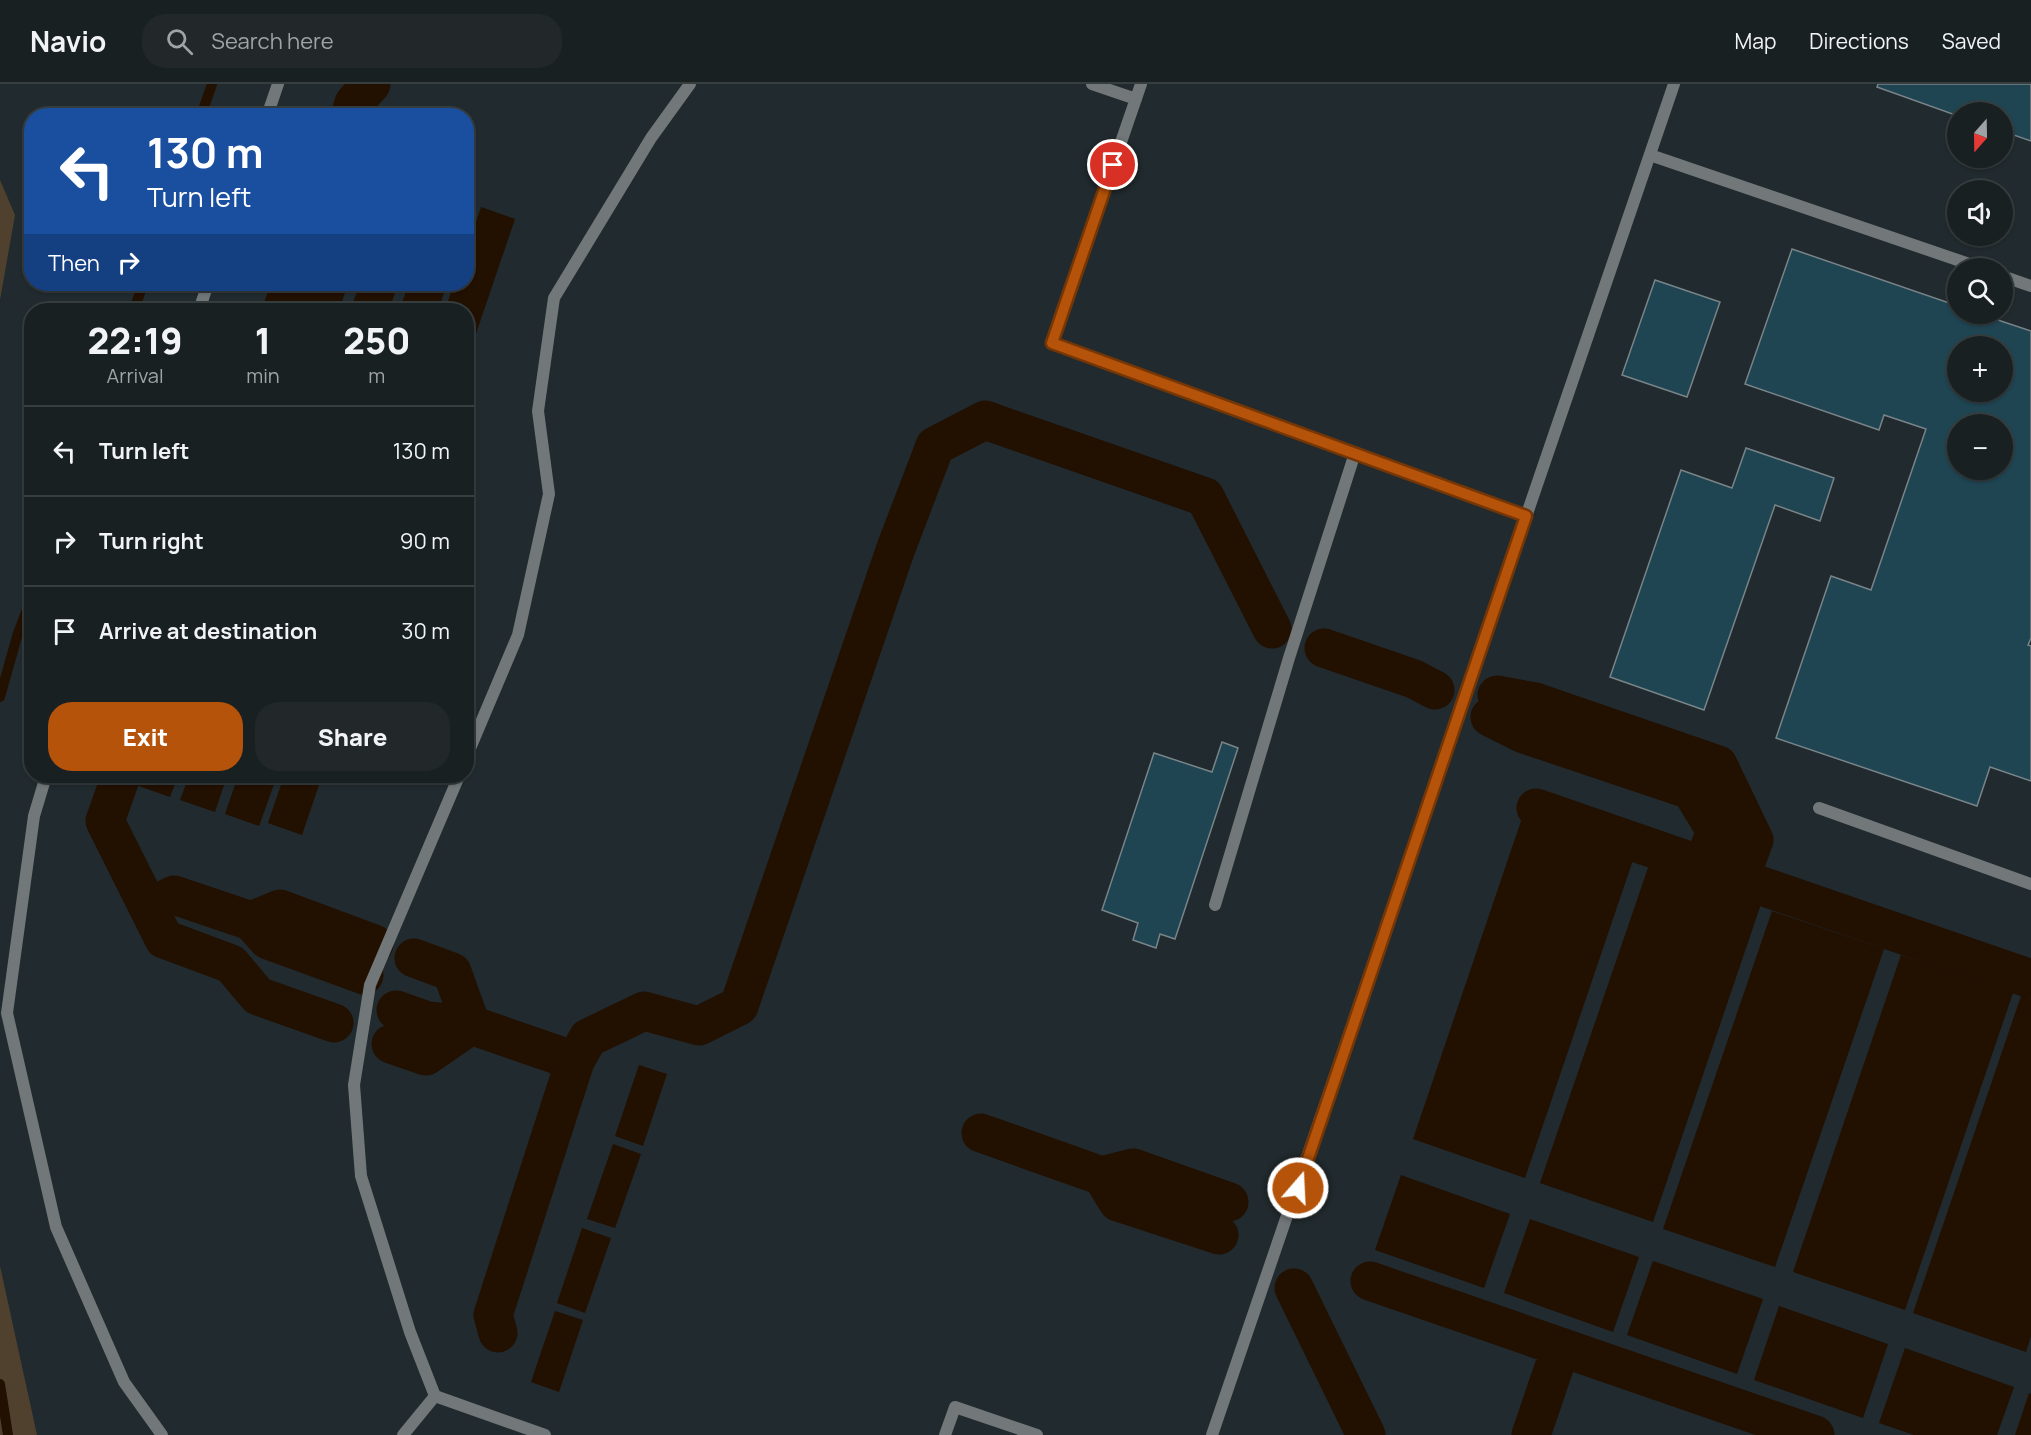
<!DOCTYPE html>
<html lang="en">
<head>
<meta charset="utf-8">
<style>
  :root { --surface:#192022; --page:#22282a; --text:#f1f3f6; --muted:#9fa3a5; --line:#373e40; --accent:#b45309 }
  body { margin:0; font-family:Manrope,sans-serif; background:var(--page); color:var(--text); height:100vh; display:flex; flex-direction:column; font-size:22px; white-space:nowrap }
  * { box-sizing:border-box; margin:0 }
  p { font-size:20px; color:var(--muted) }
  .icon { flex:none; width:33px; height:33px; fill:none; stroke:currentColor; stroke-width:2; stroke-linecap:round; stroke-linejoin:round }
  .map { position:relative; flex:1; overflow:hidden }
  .details { position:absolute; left:24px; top:219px; width:450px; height:480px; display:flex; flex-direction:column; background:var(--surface); border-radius:24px; box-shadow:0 2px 4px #0004,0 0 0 2px var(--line) }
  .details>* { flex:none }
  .guide { position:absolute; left:24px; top:24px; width:450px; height:183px; border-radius:24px; box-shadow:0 2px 4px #0004,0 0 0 2px var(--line); background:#1a4fa0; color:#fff; overflow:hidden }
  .needle { width:39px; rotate:200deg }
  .fabs { position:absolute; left:1947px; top:18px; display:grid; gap:12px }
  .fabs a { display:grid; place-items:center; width:66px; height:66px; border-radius:50%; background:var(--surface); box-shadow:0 2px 4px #0004,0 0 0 2px var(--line); font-size:30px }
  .pin { position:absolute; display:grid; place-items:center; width:51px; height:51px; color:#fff; margin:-26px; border:3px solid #fff; border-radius:50%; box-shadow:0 2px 6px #0007 }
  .me { position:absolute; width:66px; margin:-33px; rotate:19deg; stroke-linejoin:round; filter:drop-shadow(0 0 4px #0008) }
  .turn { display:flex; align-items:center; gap:21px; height:126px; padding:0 24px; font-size:27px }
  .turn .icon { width:78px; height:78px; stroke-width:2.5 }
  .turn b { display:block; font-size:42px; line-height:51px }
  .then { display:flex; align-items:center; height:57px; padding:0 24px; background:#0003; gap:12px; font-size:22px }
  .eta { display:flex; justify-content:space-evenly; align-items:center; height:102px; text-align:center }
  .eta b { font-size:36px; font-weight:800; line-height:42px }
  .primary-button { display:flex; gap:12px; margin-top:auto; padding:12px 24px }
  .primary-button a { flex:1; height:69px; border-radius:24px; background:var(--accent); color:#fff; font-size:24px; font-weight:800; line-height:69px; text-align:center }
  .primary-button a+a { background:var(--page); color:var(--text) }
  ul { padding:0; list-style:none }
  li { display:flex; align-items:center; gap:18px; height:90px; padding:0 24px; border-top:2px solid var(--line) }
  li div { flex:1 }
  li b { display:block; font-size:22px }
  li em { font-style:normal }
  header { display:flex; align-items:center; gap:36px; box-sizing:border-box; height:84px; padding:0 30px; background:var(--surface); border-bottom:2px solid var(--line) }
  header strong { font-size:28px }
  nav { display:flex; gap:33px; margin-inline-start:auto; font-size:21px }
  .search { width:420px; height:54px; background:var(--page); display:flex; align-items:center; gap:15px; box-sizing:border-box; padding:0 21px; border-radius:24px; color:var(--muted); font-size:22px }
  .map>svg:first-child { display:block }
  .green { fill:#50412f }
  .water { fill:#221000 }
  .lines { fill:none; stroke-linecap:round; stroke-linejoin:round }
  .stream { stroke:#221000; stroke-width:10 }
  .canal { stroke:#221000; stroke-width:39 }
  .building { fill:#1f4452; stroke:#798488; stroke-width:1.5; fill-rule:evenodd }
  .lane { stroke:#727779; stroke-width:12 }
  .route-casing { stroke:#753606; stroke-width:15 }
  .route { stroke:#b45309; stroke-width:10 }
</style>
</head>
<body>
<header>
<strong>Navio</strong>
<div class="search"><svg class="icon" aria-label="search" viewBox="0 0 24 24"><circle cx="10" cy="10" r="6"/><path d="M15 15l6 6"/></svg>Search here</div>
<nav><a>Map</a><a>Directions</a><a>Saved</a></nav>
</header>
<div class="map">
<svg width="2031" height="1351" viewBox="0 0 2031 1351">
  <rect width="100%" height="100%" fill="#212a2e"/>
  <path class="green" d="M 0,96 L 15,131 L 0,216 Z
    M 0,1182 L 37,1351 L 0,1351 Z"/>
  <path class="water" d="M 481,123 L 515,135 L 467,276 L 466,226 L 445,226 L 454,200 L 466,200 L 467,165 Z
    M 310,200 L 348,200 L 339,226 L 300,226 Z
    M 360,200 L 398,200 L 389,226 L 350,226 Z
    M 409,200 L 447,200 L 438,226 L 399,226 Z
    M 139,692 L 178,692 L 170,713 L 136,701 Z
    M 189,692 L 227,692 L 215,728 L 180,716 Z
    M 238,692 L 277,692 L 259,742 L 225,730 Z
    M 284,692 L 322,692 L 302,751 L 268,739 Z
    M 1521,737 L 1633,776 L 1525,1094 L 1413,1055 Z
    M 1649,781 L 1761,820 L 1653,1138 L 1540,1099 Z
    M 1772,827 L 1884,865 L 1775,1183 L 1663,1145 Z
    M 1901,871 L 2013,909 L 1905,1226 L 1793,1188 Z
    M 2021,912 L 2031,915 L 2031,1252 L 2026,1268 L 1913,1229 Z
    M 639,981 L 667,990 L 643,1062 L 615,1052 Z
    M 613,1060 L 641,1070 L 615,1144 L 587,1135 Z
    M 1401,1091 L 1510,1130 L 1484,1204 L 1375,1166 Z
    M 1530,1135 L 1639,1173 L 1613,1248 L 1504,1209 Z
    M 582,1144 L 611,1154 L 585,1229 L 557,1219 Z
    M 1653,1177 L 1763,1215 L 1737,1290 L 1627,1251 Z
    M 1779,1222 L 1888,1260 L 1863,1334 L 1754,1296 Z
    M 555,1227 L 583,1236 L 559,1308 L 531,1298 Z
    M 1905,1264 L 2014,1303 L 1997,1351 L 1914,1351 L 1879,1339 Z
    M 2029,1309 L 2031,1310 L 2031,1351 L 2015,1351 Z"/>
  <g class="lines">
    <path class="stream" d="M 201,32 L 212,0
      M 134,226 L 143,200
      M 0,613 L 18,549 L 32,513
      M 0,1300 L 8,1351"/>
    <path class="canal" d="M 350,32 L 354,19 L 371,0
      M 282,226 L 292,200
      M 1324,564 L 1414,595 L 1435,606
      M 1497,611 L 1535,618 L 1718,681 L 1754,756 L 1740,794
      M 1490,633 L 1524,650 L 1691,706 L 1716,747 L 1703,781
      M 121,692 L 105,737 L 164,855 L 231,880 L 258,912 L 334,939
      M 1536,724 L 2031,895
      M 149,823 L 174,811 L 251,837 L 268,856 L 364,891
      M 251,837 L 280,825 L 374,860
      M 414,874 L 452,888 L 471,941
      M 396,926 L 427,937 L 471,941 L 575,977 L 588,954 L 644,927 L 699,942 L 739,922 L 896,464 L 935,362 L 985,336 L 1205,413 L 1272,545
      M 391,960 L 426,972 L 471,941
      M 981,1049 L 1102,1092 L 1133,1084 L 1229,1118
      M 1102,1092 L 1118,1118 L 1219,1151
      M 1370,1197 L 1815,1351
      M 1294,1204 L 1366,1351
      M 498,1249 L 493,1231 L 575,977
      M 1531,1351 L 1561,1263"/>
  </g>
  <path class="building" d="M 1878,0 L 2031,0 L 2031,57 L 2002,47 L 2002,28 L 1958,28 L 1958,32 L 1877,3 Z
    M 1792,165 L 1958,222 L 1958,230 L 1980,230 L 2031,247 L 2031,554 L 2028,561 L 2031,562 L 2031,697 L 1990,683 L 1977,722 L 1776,654 L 1831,492 L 1871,506 L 1926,345 L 1884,331 L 1879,346 L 1745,300 ZM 1958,262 L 2002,262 L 2002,308 L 1958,308 ZM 1958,340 L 2002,340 L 2002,386 L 1958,386 Z
    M 1655,196 L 1720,218 L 1687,313 L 1622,291 Z
    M 1746,364 L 1834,394 L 1820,437 L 1775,421 L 1704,626 L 1610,593 L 1681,386 L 1732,404 Z
    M 1222,658 L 1238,664 L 1175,855 L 1160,850 L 1156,864 L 1133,856 L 1138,839 L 1102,826 L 1154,669 L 1212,688 Z"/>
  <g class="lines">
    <path class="lane" d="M 1092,0 L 1136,15
      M 1141,0 L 1052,259 L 1526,432
      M 267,32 L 278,0
      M 1650,71 L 1981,184
      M 2002,192 L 2031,202
      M 199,226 L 208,200
      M 466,674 L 518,551 L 549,410 L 538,327 L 554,214 L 651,54 L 690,0
      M 46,692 L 34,732 L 7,929 L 56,1143 L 124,1298 L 162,1351
      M 459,692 L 370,901 L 354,1001 L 361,1092 L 410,1248 L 435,1312 L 545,1351
      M 1819,724 L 2031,800
      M 1215,821 L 1289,574 L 1355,369
      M 403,1351 L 435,1312
      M 945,1351 L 955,1323 L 1037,1351
      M 1212,1351 L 1674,0"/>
  </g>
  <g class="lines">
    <g class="route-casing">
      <path id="route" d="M 1113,81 L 1052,259 L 1526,432 L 1298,1104"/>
    </g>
    <use href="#route" class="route"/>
  </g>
</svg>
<div class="fabs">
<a><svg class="needle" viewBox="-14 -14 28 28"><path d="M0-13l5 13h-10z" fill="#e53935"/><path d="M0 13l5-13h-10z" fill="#9fa3a5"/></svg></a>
<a><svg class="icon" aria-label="sound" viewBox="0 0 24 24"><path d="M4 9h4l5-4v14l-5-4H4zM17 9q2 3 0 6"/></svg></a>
<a><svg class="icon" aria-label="search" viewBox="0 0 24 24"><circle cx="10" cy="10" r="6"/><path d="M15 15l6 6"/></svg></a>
<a>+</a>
<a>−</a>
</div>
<div class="pin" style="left:1113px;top:81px;background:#d93025"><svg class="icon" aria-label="arrive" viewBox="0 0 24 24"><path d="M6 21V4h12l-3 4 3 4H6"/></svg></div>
<svg class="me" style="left:1298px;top:1104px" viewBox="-20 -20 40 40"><circle r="17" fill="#b45309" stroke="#fff" stroke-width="3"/><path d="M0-11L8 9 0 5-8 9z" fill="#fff"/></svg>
<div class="guide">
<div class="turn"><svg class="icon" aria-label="left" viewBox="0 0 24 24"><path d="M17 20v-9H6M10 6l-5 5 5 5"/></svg><div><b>130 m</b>Turn left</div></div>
<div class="then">Then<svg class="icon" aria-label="right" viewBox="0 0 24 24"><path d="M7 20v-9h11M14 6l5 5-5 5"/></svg></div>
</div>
<section class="details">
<div class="eta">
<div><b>22:19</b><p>Arrival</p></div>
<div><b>1</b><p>min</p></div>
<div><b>250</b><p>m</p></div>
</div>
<ul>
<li><svg class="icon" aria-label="left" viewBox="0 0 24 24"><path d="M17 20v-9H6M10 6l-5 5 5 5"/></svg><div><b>Turn left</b></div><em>130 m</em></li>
<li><svg class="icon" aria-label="right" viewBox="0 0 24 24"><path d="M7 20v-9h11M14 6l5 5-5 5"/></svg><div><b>Turn right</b></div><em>90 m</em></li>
<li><svg class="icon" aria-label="arrive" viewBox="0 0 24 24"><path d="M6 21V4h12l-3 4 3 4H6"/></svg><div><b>Arrive at destination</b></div><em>30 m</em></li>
</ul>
<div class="primary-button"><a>Exit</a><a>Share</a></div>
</section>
</div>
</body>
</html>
